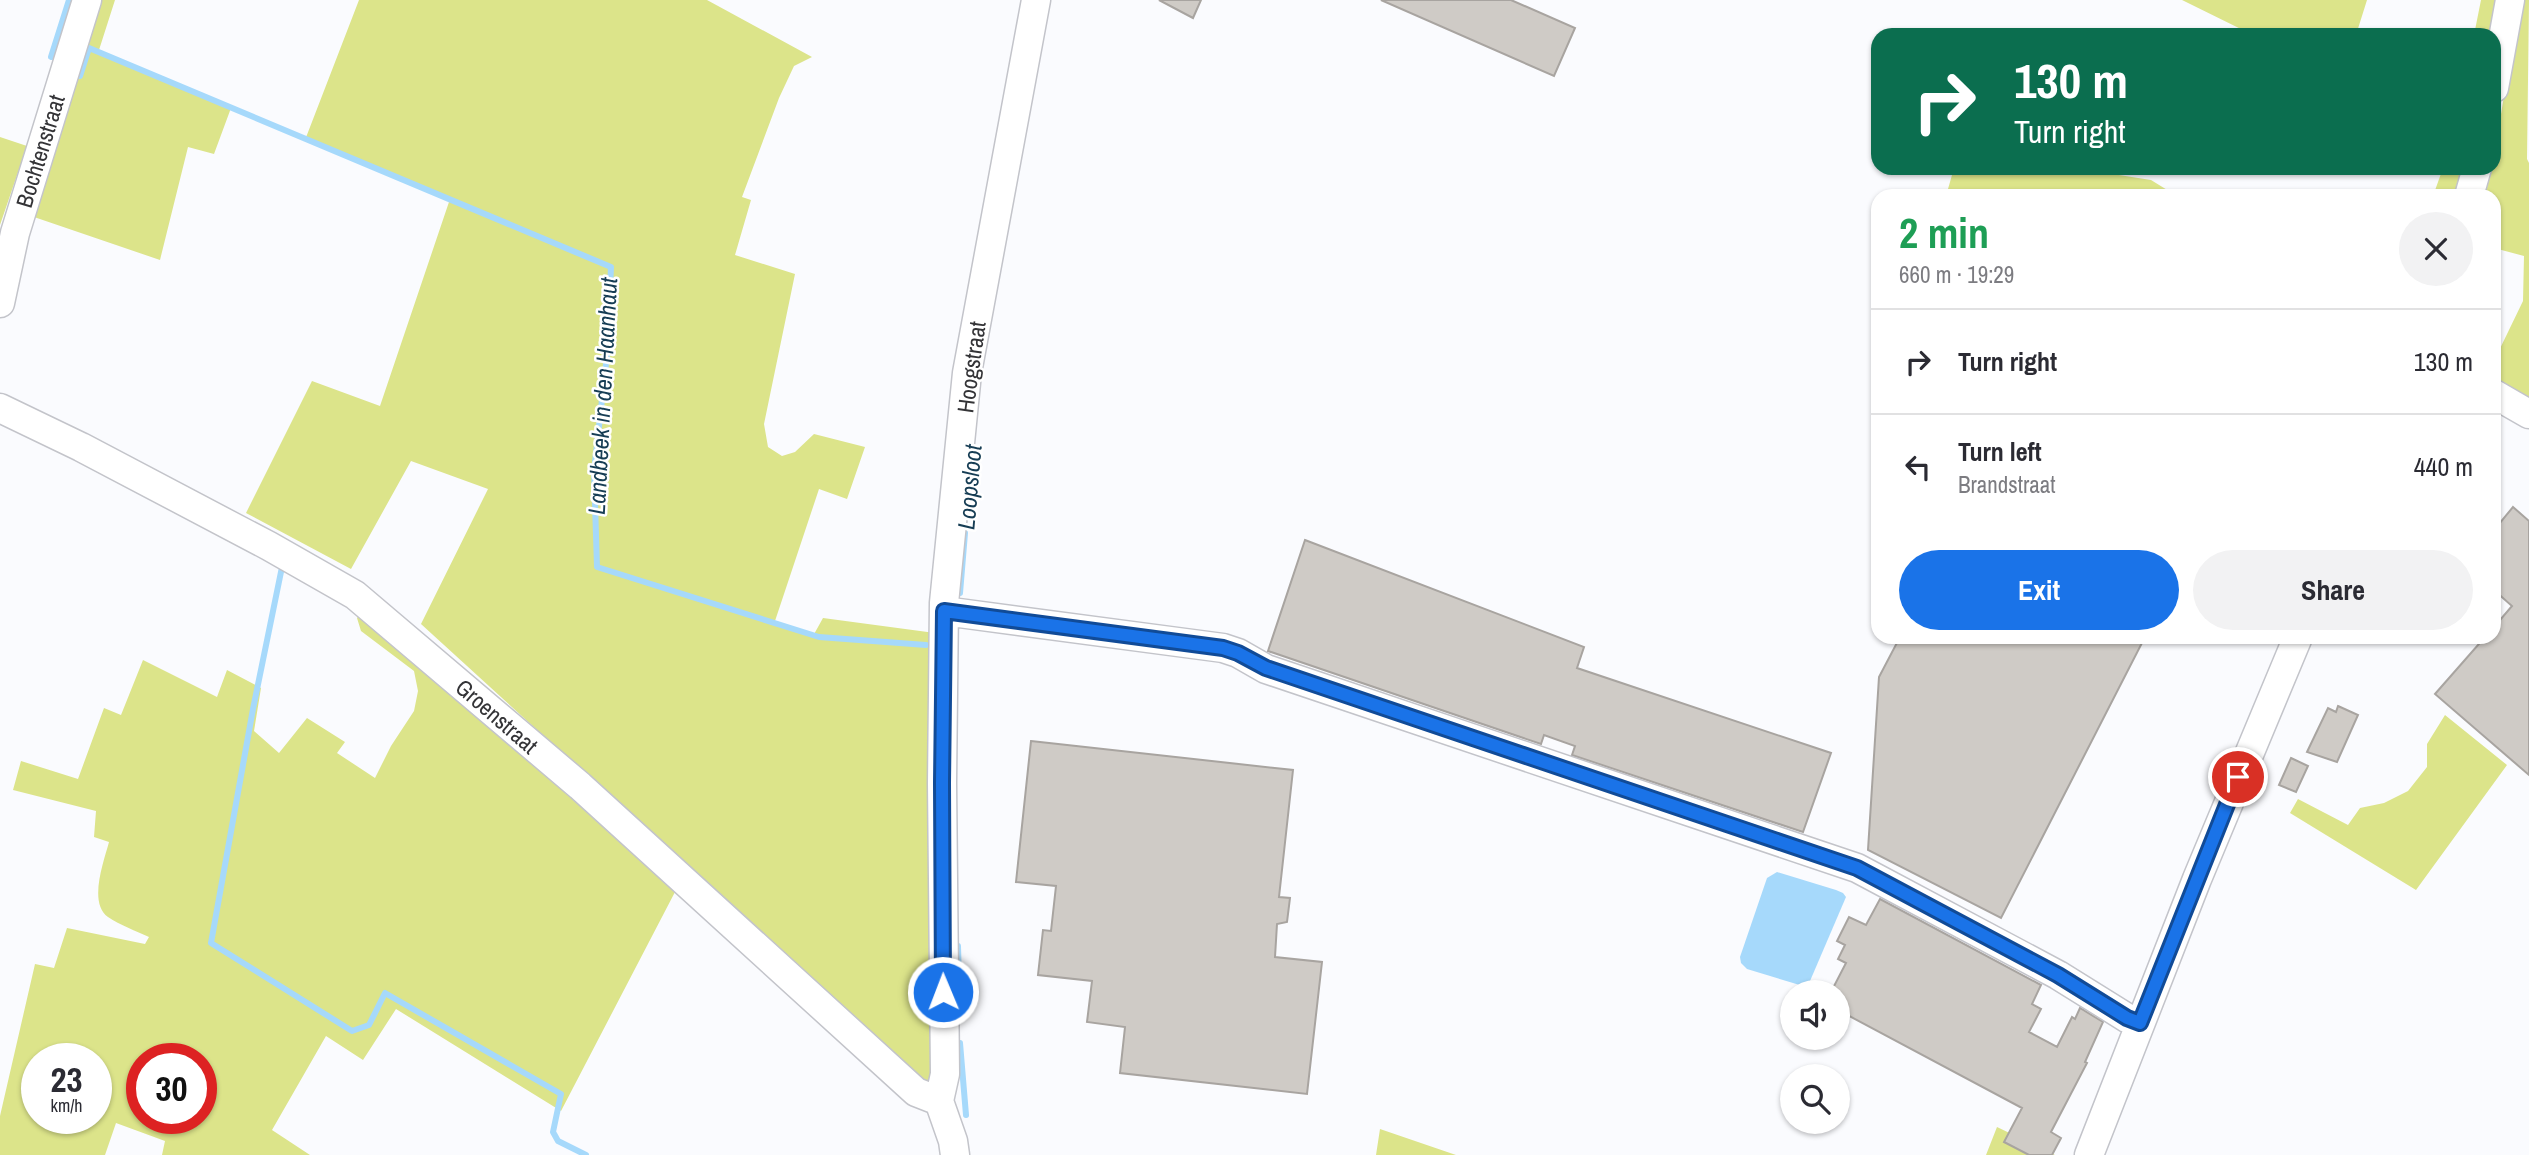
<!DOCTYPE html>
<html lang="en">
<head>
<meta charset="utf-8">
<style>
  :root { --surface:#fff; --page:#f2f2f3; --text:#2b2b33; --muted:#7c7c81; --line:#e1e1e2; --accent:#1a73e8 }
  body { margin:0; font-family:"Archivo Narrow",sans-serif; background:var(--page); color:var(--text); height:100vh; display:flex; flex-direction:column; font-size:26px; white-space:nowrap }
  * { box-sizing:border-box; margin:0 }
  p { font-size:23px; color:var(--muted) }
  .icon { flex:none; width:38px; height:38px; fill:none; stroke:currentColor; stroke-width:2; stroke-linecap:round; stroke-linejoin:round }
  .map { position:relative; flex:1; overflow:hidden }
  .drawer { position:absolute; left:1871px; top:189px; width:630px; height:455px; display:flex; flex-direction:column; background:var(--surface); border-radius:21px; box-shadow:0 2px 5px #0004 }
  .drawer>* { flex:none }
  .banner { position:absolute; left:1871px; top:28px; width:630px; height:147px; border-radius:21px; box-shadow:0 2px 5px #0004; background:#0b6e4f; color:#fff; overflow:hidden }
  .fabs { position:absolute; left:1780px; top:980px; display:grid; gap:14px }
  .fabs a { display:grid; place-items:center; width:70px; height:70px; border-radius:50%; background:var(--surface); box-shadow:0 2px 5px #0004; font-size:35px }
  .speed { position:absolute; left:21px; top:1043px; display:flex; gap:14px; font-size:35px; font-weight:700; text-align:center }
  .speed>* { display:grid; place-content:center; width:91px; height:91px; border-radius:50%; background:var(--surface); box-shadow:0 2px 5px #0004; line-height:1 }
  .speed small { font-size:18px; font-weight:400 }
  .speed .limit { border:10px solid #d22; background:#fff; color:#111 }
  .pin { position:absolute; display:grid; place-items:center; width:60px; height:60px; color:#fff; margin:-30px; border:4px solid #fff; border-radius:50%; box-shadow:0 2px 7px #0007 }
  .me { position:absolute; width:77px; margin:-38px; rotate:359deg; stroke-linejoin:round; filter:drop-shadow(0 0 5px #0008) }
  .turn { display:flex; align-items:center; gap:24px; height:147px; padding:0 28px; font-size:32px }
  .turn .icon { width:91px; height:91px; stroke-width:2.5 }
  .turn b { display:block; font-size:49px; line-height:60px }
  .round { display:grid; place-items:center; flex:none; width:74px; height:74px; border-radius:37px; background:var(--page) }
  .head { display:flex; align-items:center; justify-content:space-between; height:119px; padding:0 28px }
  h1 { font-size:42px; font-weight:800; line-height:52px; color:#1e9e55 }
  .action { display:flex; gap:14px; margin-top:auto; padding:14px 28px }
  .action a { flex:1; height:80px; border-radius:42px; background:var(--accent); color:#fff; font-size:28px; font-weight:800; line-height:80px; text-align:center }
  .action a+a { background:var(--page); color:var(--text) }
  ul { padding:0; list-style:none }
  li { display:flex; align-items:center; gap:21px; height:105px; padding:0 28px; border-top:2px solid var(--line) }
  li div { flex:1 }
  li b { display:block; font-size:26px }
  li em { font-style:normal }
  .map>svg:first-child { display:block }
  .green { fill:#dce48a; fill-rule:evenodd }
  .water { fill:#a6d9fb }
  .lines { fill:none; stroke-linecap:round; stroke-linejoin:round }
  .stream { stroke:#a6d9fb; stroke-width:6 }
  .building { fill:#cfcbc6; stroke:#a8a4a0; stroke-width:2 }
  .minor-casing { stroke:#c3c4ca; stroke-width:31 }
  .minor { stroke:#fff; stroke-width:28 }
  .route-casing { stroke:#114b97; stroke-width:18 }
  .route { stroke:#1a73e8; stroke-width:12 }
  .labels { text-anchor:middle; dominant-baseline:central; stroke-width:5; stroke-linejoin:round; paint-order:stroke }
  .street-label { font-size:23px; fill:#343437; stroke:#fff }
  .water-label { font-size:24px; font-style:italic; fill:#163d54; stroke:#fff }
</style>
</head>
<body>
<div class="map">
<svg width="2529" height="1155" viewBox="0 0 2529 1155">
  <rect width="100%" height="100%" fill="#fafbfe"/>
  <path class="green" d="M 96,0 L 115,0 L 99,50 L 231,108 L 214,154 L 188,147 L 160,260 L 34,217 Z
    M 359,0 L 707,0 L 812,57 L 794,66 L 779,98 L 742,197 L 751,200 L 735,255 L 795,274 L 764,424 L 768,447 L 782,456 L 795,452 L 814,434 L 865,447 L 847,499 L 819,489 L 774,624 L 813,636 L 823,618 L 935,633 L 937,1084 L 924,1083 L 421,624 L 488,489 L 411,461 L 351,569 L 246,513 L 312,381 L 380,406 L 450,199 L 305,140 Z
    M 2182,0 L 2367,0 L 2356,35 L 2253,35 Z
    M 2481,0 L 2500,0 L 2494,35 L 2474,35 Z
    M 2520,0 L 2529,0 L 2527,159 L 2529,163 L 2529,405 L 2494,385 L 2494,361 L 2523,301 L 2524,256 L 2494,248 L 2494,196 L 2433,196 L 2443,168 L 2494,168 L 2494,131 L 2498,132 Z
    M 0,137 L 27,146 L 0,225 Z
    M 1954,168 L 2074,168 L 2151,180 L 2177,196 L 1946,196 Z
    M 363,610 L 675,892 L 561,1111 L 396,1009 L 363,1060 L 326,1036 L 272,1130 L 310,1155 L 162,1155 L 165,1141 L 116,1123 L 105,1155 L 0,1155 L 0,1116 L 35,964 L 54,968 L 67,928 L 145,944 L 149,937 C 136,931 120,925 108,917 C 88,903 104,861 109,842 L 94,837 L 96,811 L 13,790 L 21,761 L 78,779 L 104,708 L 121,715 L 143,660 L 217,697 L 227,670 L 261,688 L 254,731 L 279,753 L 307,718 L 345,742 L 337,753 L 375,778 L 391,746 L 414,711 L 418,691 L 414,671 L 361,631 L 357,618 ZM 37,1059 L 96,1059 L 96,1118 L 37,1118 ZM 142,1059 L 201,1059 L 201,1118 L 142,1118 Z
    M 2445,715 L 2507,765 L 2416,890 L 2290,813 L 2298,799 L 2348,825 L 2360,808 L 2384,803 L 2408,791 L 2427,767 L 2427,744 Z
    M 1997,1127 L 2055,1155 L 1986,1155 Z
    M 1380,1129 L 1456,1155 L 1376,1155 Z"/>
  <path class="water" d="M 1777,872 L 1836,890 L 1843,893 L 1846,897 L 1810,981 L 1803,986 L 1747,969 L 1741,963 L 1740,957 L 1767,878 Z"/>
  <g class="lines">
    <path class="stream" d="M 51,57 L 69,0
      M 80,76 L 89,48 L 611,267 L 607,355 L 594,471 L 597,567 L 819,637 L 926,645
      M 282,567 L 253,709 L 211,943 L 352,1031 L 369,1025 L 385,993 L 561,1094 L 553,1132 L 558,1141 L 586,1155
      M 960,593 L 965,533
      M 958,946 L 960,1014
      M 960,1043 L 966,1115"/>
  </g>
  <path class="building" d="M 1159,0 L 1201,0 L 1193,18 Z
    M 1381,0 L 1511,0 L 1575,28 L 1554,76 Z
    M 2513,507 L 2529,521 L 2529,775 L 2435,694 L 2485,637 L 2494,637 L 2494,627 L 2512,606 L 2494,590 L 2494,530 Z
    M 1305,540 L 1584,647 L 1577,668 L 1831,753 L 1803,832 L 1572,755 L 1575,746 L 1544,735 L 1541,744 L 1268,651 Z
    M 1900,637 L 2145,637 L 2001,918 L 1868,850 L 1879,677 Z
    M 2338,706 L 2358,715 L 2337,762 L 2307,752 L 2328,708 L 2336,712 Z
    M 1031,741 L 1293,770 L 1279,897 L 1290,898 L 1287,922 L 1277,924 L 1275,957 L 1322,962 L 1307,1094 L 1120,1073 L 1125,1027 L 1087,1022 L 1092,981 L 1038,975 L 1043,930 L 1051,931 L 1056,886 L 1016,882 Z
    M 2291,758 L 2308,766 L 2296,792 L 2279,785 Z
    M 1880,899 L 2041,985 L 2032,1004 L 2041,1009 L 2029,1032 L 2057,1047 L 2072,1017 L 2075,1019 L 2080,1008 L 2103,1022 L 2085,1062 L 2087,1063 L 2051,1132 L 2061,1138 L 2052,1155 L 2029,1155 L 2004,1142 L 2022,1108 L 1838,1010 L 1838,992 L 1831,992 L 1846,963 L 1838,959 L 1845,945 L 1837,941 L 1849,917 L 1866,925 Z"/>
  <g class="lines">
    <g class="minor-casing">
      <path id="minor" d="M 2494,88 L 2510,0
        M 2469,196 L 2477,168
        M 0,303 L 15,233 L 87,0
        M 2494,394 L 2529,414
        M 0,408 L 81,447 L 269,546 L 355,595 L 580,786 L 916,1092 L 939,1101
        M 944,611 L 1223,648 L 1238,653 L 1266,669 L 1857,868 L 2058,975 L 2127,1018 L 2140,1023
        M 955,1155 L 953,1141 L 939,1101 L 945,1074 L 942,783 L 944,603 L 967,373 L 1036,0
        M 2089,1155 L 2197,879 L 2298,637"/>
    </g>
    <use href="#minor" class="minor"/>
  </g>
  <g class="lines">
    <g class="route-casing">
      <path id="route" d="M 943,992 L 942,783 L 944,611 L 1223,648 L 1238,653 L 1266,668 L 1857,868 L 2058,975 L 2127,1018 L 2140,1023 L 2238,777"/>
    </g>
    <use href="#route" class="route"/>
  </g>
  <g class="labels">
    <g class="street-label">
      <text transform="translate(40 151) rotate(-73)">Bochtenstraat</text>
      <text transform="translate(971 367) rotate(-82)">Hoogstraat</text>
      <text transform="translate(497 716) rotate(41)">Groenstraat</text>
    </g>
    <g class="water-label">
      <text transform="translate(602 396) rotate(-87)">Landbeek in den Haanhaut</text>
      <text transform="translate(969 487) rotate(-85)">Loopsloot</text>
    </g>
  </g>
</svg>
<div class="fabs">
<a><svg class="icon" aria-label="sound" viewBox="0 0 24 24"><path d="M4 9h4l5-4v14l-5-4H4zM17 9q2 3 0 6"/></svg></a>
<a><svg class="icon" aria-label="search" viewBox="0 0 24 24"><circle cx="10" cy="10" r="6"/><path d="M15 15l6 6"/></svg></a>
</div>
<div class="speed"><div>23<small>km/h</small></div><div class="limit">30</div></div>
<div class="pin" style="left:2238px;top:777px;background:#d93025"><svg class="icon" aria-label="arrive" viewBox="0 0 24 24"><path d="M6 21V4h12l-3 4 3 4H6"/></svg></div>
<svg class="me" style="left:943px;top:992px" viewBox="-20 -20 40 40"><circle r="17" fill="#1a73e8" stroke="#fff" stroke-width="3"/><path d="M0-11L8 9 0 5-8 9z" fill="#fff"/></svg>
<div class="banner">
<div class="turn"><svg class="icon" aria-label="right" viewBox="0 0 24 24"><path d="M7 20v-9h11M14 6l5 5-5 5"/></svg><div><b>130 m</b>Turn right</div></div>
</div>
<section class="drawer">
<div class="head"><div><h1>2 min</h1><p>660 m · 19:29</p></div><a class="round"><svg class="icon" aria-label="close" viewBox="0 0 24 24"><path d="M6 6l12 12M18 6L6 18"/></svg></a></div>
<ul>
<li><svg class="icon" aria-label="right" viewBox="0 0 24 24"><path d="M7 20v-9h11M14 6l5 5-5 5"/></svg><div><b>Turn right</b></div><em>130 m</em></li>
<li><svg class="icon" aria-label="left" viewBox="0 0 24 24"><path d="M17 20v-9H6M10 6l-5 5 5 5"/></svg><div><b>Turn left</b><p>Brandstraat</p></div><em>440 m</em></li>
</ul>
<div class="action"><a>Exit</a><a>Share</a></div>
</section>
</div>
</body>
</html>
